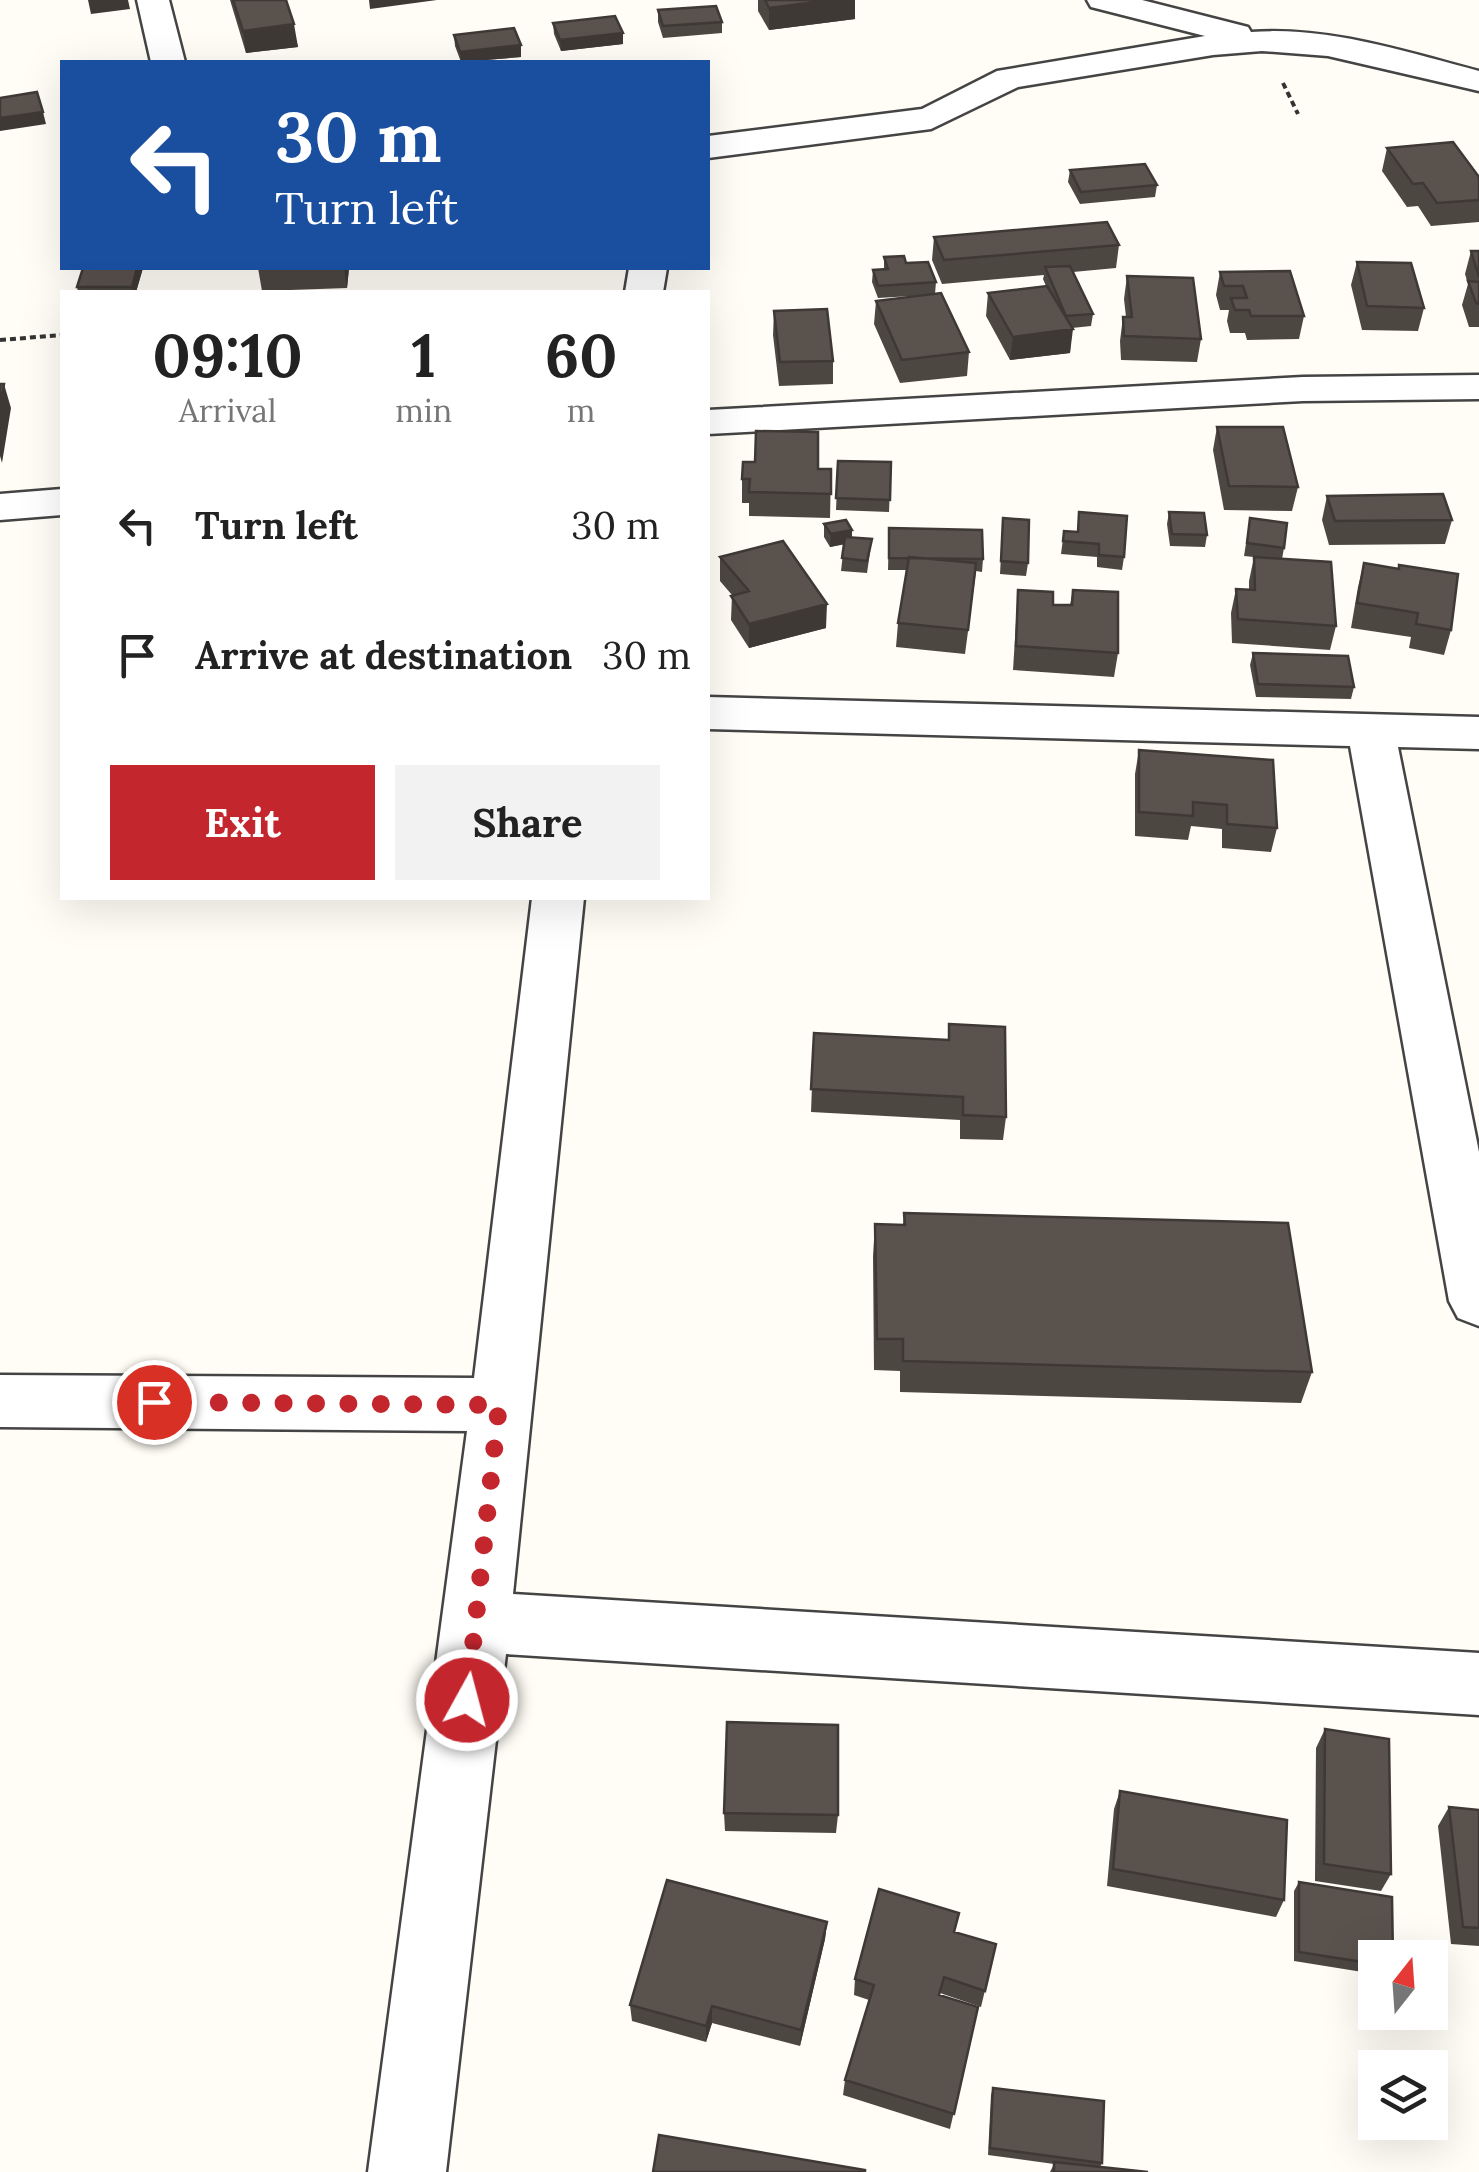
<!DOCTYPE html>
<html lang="en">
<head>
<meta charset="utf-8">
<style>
  :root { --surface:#fff; --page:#f2f2f2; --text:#222; --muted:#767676; --accent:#c4262e }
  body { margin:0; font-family:Lora,serif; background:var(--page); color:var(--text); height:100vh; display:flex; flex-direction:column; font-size:38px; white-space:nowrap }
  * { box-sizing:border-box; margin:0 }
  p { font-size:32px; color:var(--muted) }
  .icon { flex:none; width:55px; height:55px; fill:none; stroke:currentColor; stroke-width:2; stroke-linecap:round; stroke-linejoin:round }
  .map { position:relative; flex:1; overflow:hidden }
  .sheet { position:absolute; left:60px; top:290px; width:650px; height:610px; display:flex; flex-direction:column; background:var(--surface); border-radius:0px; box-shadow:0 10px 40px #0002 }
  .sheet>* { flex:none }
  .hud { position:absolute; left:60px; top:60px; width:650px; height:210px; border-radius:0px; box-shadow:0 10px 40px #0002; background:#1a4fa0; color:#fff; overflow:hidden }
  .needle { width:65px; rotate:17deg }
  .buttons { position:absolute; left:1358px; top:1940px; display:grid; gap:20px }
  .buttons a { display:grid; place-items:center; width:90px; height:90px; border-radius:0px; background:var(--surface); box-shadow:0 10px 40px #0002; font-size:50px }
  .pin { position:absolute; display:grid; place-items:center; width:85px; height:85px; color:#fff; margin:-42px; border:5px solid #fff; border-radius:50%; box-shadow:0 2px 10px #0007 }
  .me { position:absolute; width:110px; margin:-55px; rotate:7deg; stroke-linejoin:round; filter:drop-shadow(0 0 8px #0008) }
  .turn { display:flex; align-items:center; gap:35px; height:210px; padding:0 50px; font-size:45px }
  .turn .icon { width:130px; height:130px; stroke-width:2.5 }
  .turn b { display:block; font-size:70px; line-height:85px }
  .eta { display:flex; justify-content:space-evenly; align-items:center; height:170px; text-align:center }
  .eta b { font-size:60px; font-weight:800; line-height:70px }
  .action { display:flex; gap:20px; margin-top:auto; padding:20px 50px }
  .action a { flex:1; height:115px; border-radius:0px; background:var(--accent); color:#fff; font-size:40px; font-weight:800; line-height:115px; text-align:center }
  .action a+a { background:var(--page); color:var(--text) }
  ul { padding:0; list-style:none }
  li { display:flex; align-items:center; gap:30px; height:130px; padding:0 50px }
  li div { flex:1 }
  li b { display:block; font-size:38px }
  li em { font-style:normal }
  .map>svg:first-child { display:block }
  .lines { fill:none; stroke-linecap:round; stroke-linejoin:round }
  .street-casing { stroke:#444; stroke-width:5 }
  .path { stroke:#333; stroke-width:4; stroke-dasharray:6 4; stroke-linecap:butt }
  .street { fill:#fff; fill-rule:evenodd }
  .wall { fill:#4d4742 }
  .shaded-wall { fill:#3f3936 }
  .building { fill:#5a524d; stroke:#3f3936; stroke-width:2.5 }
  .route { stroke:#c4262e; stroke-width:18; stroke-dasharray:0 32.4 }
</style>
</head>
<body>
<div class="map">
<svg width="1479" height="2172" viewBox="0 0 1479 2172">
  <rect width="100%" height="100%" fill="#fffdf5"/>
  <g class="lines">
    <g class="street-casing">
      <path id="street" d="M 137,0 L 169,0 L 185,62 L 151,62 Z
        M 1087,0 L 1142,0 L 1248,27 L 1251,32 C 1327,26 1406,52 1479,71 L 1479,91 L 1328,56 L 1262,51 L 1213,55 L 1018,87 L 931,129 L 708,158 L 708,136 L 922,109 L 997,71 L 1205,36 L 1091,7 Z
        M 629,268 L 667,268 L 663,292 L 625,292 Z
        M 1479,375 L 1479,399 L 1303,401 L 708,434 L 708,410 L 1303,377 Z
        M 62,489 L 62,515 L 0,520 L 0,494 Z
        M 708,697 L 1479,717 L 1479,749 L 1398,747 L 1479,1152 L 1479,1326 L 1458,1318 L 1449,1301 L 1350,746 L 708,729 Z
        M 532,898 L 584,898 L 513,1594 L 1479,1653 L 1479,1715 L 506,1654 L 446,2172 L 368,2172 L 467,1431 L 0,1427 L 0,1375 L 474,1378 Z"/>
    </g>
    <path class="path" d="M 1283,83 L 1298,114
      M 0,340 L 62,335"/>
    <use href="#street" class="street"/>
  </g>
  <path class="wall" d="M 230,0 L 286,0 L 298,47 L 246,53 Z
    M 758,0 L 855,0 L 855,19 L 769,30 L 758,11 Z
    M 658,10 L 722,22 L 722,33 L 663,38 L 658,22 Z
    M 553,23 L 623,33 L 623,44 L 561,51 L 554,34 Z
    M 454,35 L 521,57 L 461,62 L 455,46 Z
    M 1387,148 L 1479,177 L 1479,222 L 1431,226 L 1418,206 L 1407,207 L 1382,171 Z
    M 1070,170 L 1157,185 L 1155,197 L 1080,204 L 1068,182 Z
    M 934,237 L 1119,245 L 1116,268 L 1073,272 L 1093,314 L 1091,326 L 1072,328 L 1070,353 L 1010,360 L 986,316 L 988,293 L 1046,286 L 1043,279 L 1044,275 L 942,284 L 932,260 Z
    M 1471,251 L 1479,251 L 1479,327 L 1469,327 L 1462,305 L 1468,284 L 1465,274 Z
    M 884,257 L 906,263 L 936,282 L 935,294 L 969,352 L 967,376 L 900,383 L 874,324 L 876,301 L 928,295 L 878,298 L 872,282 L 873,270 L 884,270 Z
    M 1357,262 L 1424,308 L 1418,331 L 1362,330 L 1351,285 Z
    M 143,268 L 136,292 L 78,292 L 77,287 Z
    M 258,268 L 349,268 L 347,288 L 262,291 Z
    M 1220,272 L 1304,316 L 1299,339 L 1247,340 L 1245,333 L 1230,333 L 1227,321 L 1229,310 L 1220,310 L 1216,295 Z
    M 1127,276 L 1201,339 L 1197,362 L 1121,360 L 1120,341 L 1123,317 L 1126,317 L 1124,299 Z
    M 774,311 L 833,361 L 833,384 L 779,386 L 773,335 Z
    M 1217,427 L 1298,487 L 1292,511 L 1224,510 L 1213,450 Z
    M 838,461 L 891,462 L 889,512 L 836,510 Z
    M 818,469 L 831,469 L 830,518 L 749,516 L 749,503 L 742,503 L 742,479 Z
    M 1327,496 L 1452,520 L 1445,544 L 1329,545 L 1322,520 Z
    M 1169,512 L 1207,535 L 1205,547 L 1170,546 L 1167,524 Z
    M 1003,518 L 1028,563 L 1026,576 L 1000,574 Z
    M 1250,518 L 1284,548 L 1282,559 L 1336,626 L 1330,650 L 1232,643 L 1231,613 L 1236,589 L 1249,590 L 1249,581 L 1254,557 L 1244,556 Z
    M 824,524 L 852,530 L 852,537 L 872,539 L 867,573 L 841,571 L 844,544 L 830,547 L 824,537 Z
    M 889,528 L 983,559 L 982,572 L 976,571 L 965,654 L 896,647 L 898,623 L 906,570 L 888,570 Z
    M 1064,531 L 1077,532 L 1124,557 L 1122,570 L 1097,567 L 1097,557 L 1061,554 Z
    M 720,557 L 826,628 L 749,648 L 731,620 L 732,595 L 720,581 Z
    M 1364,563 L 1451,630 L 1444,655 L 1409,648 L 1411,637 L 1351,628 L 1358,587 Z
    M 1018,590 L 1053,605 L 1070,605 L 1073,590 L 1118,653 L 1114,677 L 1013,670 Z
    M 1253,653 L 1354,687 L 1351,699 L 1256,697 L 1250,665 Z
    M 1139,750 L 1277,828 L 1271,852 L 1222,848 L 1222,829 L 1191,826 L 1188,840 L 1135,836 L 1135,774 Z
    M 949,1024 L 1006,1117 L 1003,1140 L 960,1139 L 960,1120 L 811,1112 L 814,1033 L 948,1040 Z
    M 904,1213 L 1312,1372 L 1301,1403 L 900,1392 L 900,1371 L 874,1370 L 873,1256 L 875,1224 L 903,1225 Z
    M 1325,1729 L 1391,1874 L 1381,1891 L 1315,1881 L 1316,1748 Z
    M 1120,1791 L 1284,1900 L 1276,1917 L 1107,1886 L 1114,1809 Z
    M 1449,1807 L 1479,1810 L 1479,1946 L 1451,1944 L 1438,1826 Z
    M 724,1813 L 838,1815 L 836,1833 L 725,1831 Z
    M 1299,1882 L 1375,1958 L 1375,1974 L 1294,1961 L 1294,1891 Z
    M 827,1922 L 825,1939 L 800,2046 L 712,2023 L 706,2042 L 632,2021 L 630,2005 Z
    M 955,1932 L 996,1944 L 981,2007 L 940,1993 L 940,1995 L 978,2007 L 950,2129 L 843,2095 L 845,2080 L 869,2000 L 854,1995 L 855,1979 Z
    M 993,2088 L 1102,2163 L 1100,2167 L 1148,2172 L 1050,2172 L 1054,2164 L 988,2155 L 991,2095 Z"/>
  <path class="shaded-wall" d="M 88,0 L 128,0 L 130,9 L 91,14 Z
    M 369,0 L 437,0 L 370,9 Z
    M 832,0 L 855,0 L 855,19 L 769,30 L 769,8 Z
    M 294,24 L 298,47 L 246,53 L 243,31 Z
    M 623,33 L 623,44 L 561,51 L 560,40 Z
    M 521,45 L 521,57 L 461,62 L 460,52 Z
    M 43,112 L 46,124 L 0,131 L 0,118 Z
    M 137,268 L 143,268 L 136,292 L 133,292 L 132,287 Z
    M 344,268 L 349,268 L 347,288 Z
    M 1073,329 L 1070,353 L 1010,360 L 1013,337 Z
    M 4,384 L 11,408 L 2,463 L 0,456 L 0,409 Z
    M 852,530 L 851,543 L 830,547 L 831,534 Z
    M 827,604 L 826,628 L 749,648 L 749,624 Z
    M 827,1922 L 825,1939 L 800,2046 L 801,2030 Z
    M 712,2006 L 712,2023 L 706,2042 L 706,2026 Z"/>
  <path class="building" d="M 233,0 L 286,0 L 294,24 L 243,31 Z
    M 765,0 L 832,0 L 769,8 Z
    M 716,6 L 722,22 L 663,26 L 658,10 Z
    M 615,16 L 623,33 L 560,40 L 553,23 Z
    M 514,28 L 521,45 L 460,52 L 454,35 Z
    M 37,92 L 43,112 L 0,118 L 0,98 Z
    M 1453,142 L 1479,177 L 1479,200 L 1437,203 L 1423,183 L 1413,184 L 1387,148 Z
    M 1145,164 L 1157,185 L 1081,192 L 1070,170 Z
    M 1107,222 L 1119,245 L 944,260 L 934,237 Z
    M 1471,251 L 1479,251 L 1479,277 Z
    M 904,256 L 906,263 L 928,262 L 936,282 L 878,286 L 873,270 L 888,269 L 884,257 Z
    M 1357,262 L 1411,263 L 1424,308 L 1367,306 Z
    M 1070,266 L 1093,314 L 1066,316 L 1045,267 Z
    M 83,268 L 137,268 L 132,287 L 77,287 Z
    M 1290,271 L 1304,316 L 1251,316 L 1249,310 L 1235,310 L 1231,298 L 1247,298 L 1243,286 L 1224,286 L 1220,272 Z
    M 1127,276 L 1193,278 L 1201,339 L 1124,336 L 1123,317 L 1132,317 Z
    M 1468,281 L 1479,282 L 1479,304 L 1476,303 Z
    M 1047,286 L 1073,329 L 1013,337 L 988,293 Z
    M 941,293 L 969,352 L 902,360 L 876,301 Z
    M 827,309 L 833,361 L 780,362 L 774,311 Z
    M 0,384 L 4,384 L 0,409 Z
    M 1217,427 L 1283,427 L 1298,487 L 1229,486 Z
    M 756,431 L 818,432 L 818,469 L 831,469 L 831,494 L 749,492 L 750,479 L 742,479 L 743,462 L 755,462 Z
    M 838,461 L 891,462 L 890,500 L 836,498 Z
    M 1443,494 L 1452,520 L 1335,521 L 1327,496 Z
    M 1079,512 L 1127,516 L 1124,557 L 1099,555 L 1099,544 L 1063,541 L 1064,531 L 1078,532 Z
    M 1169,512 L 1204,513 L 1207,535 L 1172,534 Z
    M 1003,518 L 1029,520 L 1028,563 L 1001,561 Z
    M 1250,518 L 1287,523 L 1284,548 L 1247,543 Z
    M 846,520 L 852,530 L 831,534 L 824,524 Z
    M 889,528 L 982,530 L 983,559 L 889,558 Z
    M 845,537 L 872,539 L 867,561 L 842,558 Z
    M 783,541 L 827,604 L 749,624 L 731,596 L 749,591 L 720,557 Z
    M 909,557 L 976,563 L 968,630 L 898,623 Z
    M 1254,557 L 1331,562 L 1336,626 L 1238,619 L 1236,589 L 1255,590 Z
    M 1364,563 L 1399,569 L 1399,565 L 1458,574 L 1451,630 L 1416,624 L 1418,613 L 1357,603 Z
    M 1018,590 L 1053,592 L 1053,605 L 1072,605 L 1073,590 L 1118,592 L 1118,653 L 1016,646 Z
    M 1253,653 L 1348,656 L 1354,687 L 1258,684 Z
    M 1139,750 L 1273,760 L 1277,828 L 1227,824 L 1227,805 L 1193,802 L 1193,816 L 1139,812 Z
    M 949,1024 L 1005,1027 L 1006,1117 L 963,1115 L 963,1097 L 811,1089 L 814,1033 L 949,1040 Z
    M 904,1213 L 1288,1223 L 1312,1372 L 903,1361 L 903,1339 L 877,1339 L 875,1224 L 905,1225 Z
    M 727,1722 L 838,1725 L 838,1815 L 724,1813 Z
    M 1325,1729 L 1389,1739 L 1391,1874 L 1324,1864 Z
    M 1120,1791 L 1287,1820 L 1284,1900 L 1113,1869 Z
    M 1449,1807 L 1479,1810 L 1479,1928 L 1463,1927 Z
    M 667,1880 L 827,1922 L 801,2030 L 712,2006 L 706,2026 L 630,2005 Z
    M 1299,1882 L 1392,1897 L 1393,1958 L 1375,1958 L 1375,1964 L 1299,1952 Z
    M 879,1889 L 959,1913 L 954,1932 L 996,1944 L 985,1991 L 944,1977 L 939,1995 L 978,2007 L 954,2114 L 845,2080 L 874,1985 L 855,1979 Z
    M 993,2088 L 1104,2101 L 1102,2163 L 990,2148 Z
    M 659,2135 L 865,2170 L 865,2172 L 653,2172 Z
    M 1054,2162 L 1148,2172 L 1054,2172 Z"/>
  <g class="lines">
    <path class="route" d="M 154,1402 L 499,1405 L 467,1700"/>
  </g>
</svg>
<div class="buttons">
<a><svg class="needle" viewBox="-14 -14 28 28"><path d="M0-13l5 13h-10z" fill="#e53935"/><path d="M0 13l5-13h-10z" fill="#767676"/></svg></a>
<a><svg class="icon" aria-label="layers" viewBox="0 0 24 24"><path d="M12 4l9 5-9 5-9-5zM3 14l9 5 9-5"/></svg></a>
</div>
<div class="pin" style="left:154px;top:1402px;background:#d93025"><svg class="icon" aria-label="arrive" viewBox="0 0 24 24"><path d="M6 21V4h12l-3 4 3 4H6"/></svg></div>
<svg class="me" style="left:467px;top:1700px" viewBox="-20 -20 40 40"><circle r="17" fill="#c4262e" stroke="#fff" stroke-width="3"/><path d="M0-11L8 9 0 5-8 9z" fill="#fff"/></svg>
<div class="hud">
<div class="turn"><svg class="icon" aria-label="left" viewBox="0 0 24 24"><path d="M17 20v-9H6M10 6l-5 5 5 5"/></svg><div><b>30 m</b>Turn left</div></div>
</div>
<section class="sheet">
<div class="eta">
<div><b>09:10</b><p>Arrival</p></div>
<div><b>1</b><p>min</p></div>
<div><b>60</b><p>m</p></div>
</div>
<ul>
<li><svg class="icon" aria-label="left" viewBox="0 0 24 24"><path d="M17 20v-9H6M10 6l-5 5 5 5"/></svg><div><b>Turn left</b></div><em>30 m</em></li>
<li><svg class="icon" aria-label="arrive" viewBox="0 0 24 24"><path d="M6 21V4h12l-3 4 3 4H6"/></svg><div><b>Arrive at destination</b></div><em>30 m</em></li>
</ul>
<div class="action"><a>Exit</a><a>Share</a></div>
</section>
</div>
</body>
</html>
